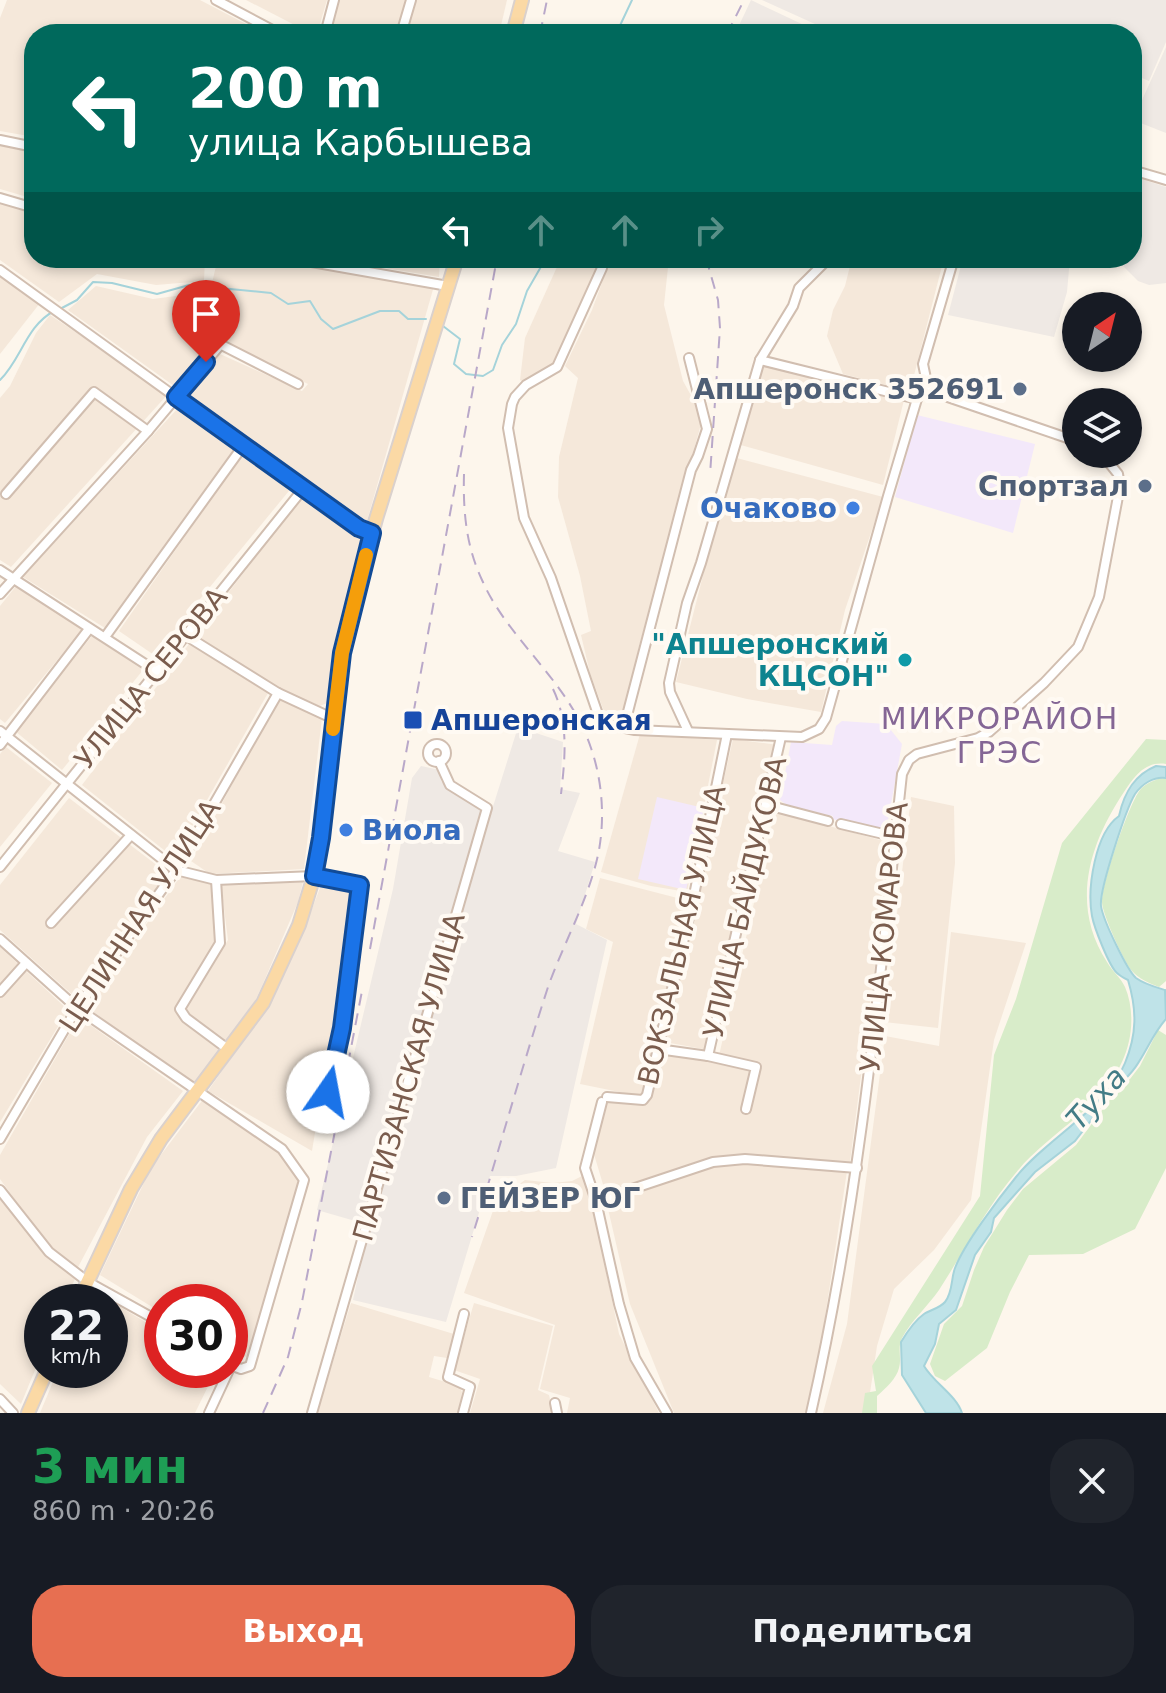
<!DOCTYPE html>
<html lang="ru">
<meta charset="utf-8">
<style>
:root{--surface:#171b24;--page:#20242c;--text:#f1f3f6;--muted:#9ea1a6;--accent:#e76f51}
body{margin:0;font-family:"DejaVu Sans",sans-serif;background:var(--page);color:var(--text);height:100vh;display:flex;flex-direction:column;font-size:30px;white-space:nowrap}
*{box-sizing:border-box;margin:0}
p{font-size:26px;color:var(--muted)}
.icon{flex:none;width:44px;height:44px;fill:none;stroke:currentColor;stroke-width:2;stroke-linecap:round;stroke-linejoin:round}
.map{position:relative;height:1413px;overflow:hidden}
.sheet{display:flex;flex-direction:column;background:var(--surface);flex:1}
.sheet>*{flex:none}
.hud{position:absolute;left:24px;top:24px;width:1118px;height:244px;border-radius:32px;box-shadow:0 4px 12px #0003;background:#00695c;color:#fff;overflow:hidden}
.needle{width:52px;rotate:35deg}
.buttons{position:absolute;left:1062px;top:292px;display:grid;gap:16px}
.buttons a{display:grid;place-items:center;width:80px;height:80px;border-radius:50%;background:var(--surface);box-shadow:0 4px 12px #0003;font-size:40px}
.speed{position:absolute;left:24px;top:1284px;display:flex;gap:16px;font-size:40px;font-weight:700;text-align:center}
.speed>*{display:grid;place-content:center;width:104px;height:104px;border-radius:50%;background:var(--surface);box-shadow:0 4px 12px #0003;line-height:1}
.speed small{font-size:20px;font-weight:400}
.speed .limit{border:12px solid #d22;background:#fff;color:#111}
.pin{position:absolute;display:grid;place-items:center;width:68px;height:68px;color:#fff;margin:-82px -34px;border-radius:50% 50% 50% 0;rotate:-45deg;box-shadow:0 0 8px #0007}
.pin .icon{rotate:45deg}
.me{position:absolute;width:88px;margin:-44px;rotate:12deg;stroke-linejoin:round;filter:drop-shadow(0 0 6px #0008)}
.turn{display:flex;align-items:center;gap:28px;height:168px;padding:0 32px;font-size:36px}
.turn .icon{width:104px;height:104px;stroke-width:2.5}
.turn b{display:block;font-size:56px;line-height:68px}
.lanes{display:flex;align-items:center;height:76px;padding:0 32px;background:#0003;justify-content:center;gap:40px;direction:ltr}
.lanes .off{opacity:.35}
.round{display:grid;place-items:center;flex:none;width:84px;height:84px;border-radius:32px;background:var(--page)}
.head{display:flex;align-items:center;justify-content:space-between;height:136px;padding:0 32px}
h1{font-size:48px;font-weight:700;line-height:60px;color:#1e9e55}
.cta{display:flex;gap:16px;margin-top:auto;padding:16px 32px}
.cta a{flex:1;height:92px;border-radius:32px;background:var(--accent);color:#fff;font-size:32px;font-weight:700;line-height:92px;text-align:center}
.cta a+a{background:var(--page);color:var(--text)}
.map>svg:first-child{display:block}
.residential{fill:#f5e8da}
.industrial{fill:#efe9e4}
.education{fill:#f3e8fa}
.green{fill:#d8ecc9}
.water{fill:#bfe3e8;stroke:#a5d3da;stroke-width:2}
.lines{fill:none;stroke-linecap:round;stroke-linejoin:round}
.stream{stroke:#a5d3da;stroke-width:2}
.street-casing{stroke:#d1beb0;stroke-width:12}
.primary-casing{stroke:#dad1cd;stroke-width:16}
.street{stroke:#fff;stroke-width:8}
.primary{stroke:#fbd9a5;stroke-width:12}
.rail{stroke:#b9a8c9;stroke-width:2;stroke-dasharray:12 8;stroke-linecap:butt}
.route-casing{stroke:#114b97;stroke-width:20}
.route{stroke:#1a73e8;stroke-width:14}
.slow{stroke:#f59e0b;stroke-width:14}
.service-dot{fill:#5c6f8a;stroke:#fffaf3;stroke-width:3}
.shop-dot{fill:#3f7fe0;stroke:#fffaf3;stroke-width:3}
.culture-dot{fill:#0f9aa8;stroke:#fffaf3;stroke-width:3}
.transit-dot{fill:#1a4fb4;stroke:#fffaf3;stroke-width:3}
.labels{text-anchor:middle;dominant-baseline:central;stroke-width:8;stroke-linejoin:round;paint-order:stroke}
.service-label{font-size:28px;font-weight:bold;fill:#4e5e75;stroke:#fffaf3;text-anchor:end}
.shop-label{font-size:28px;font-weight:bold;fill:#366cbe;stroke:#fffaf3;text-anchor:end}
.culture-label{font-size:28px;font-weight:bold;fill:#0d838f;stroke:#fffaf3;text-anchor:end}
.street-label{font-size:28px;fill:#7a5c4d;stroke:#fffaf3}
.transit-label{font-size:28px;font-weight:bold;fill:#164399;stroke:#fffaf3;text-anchor:start}
.neighbourhood-label{font-size:30px;letter-spacing:2px;fill:#846695;stroke:#fffaf3}
.water-label{font-size:30px;font-style:italic;fill:#437c86;stroke:#fffaf3}
</style>
<div class="map">
<svg width="1166" height="1413" viewBox="0 0 1166 1413">
<rect width="100%" height="100%" fill="#fdf6ec"/>
<!-- residential -->
<g class="residential">
<polygon points="7,0 200,0 265,34 34,34 34,137 0,131 0,18"/>
<polygon points="246,0 327,0 317,34 312,34"/>
<polygon points="339,0 407,0 397,34 330,34"/>
<polygon points="416,0 507,0 499,34 406,34"/>
<polygon points="0,143 34,150 34,199 0,189"/>
<polygon points="0,200 34,210 34,258 205,258 204,281 156,285 97,274 59,302 0,260"/>
<polygon points="218,258 303,258 303,264 434,286 367,521 183,392 220,354 302,391 308,384 208,335 211,287"/>
<polygon points="326,258 440,258 439,277 325,258"/>
<polygon points="561,258 602,258 553,365 526,384 520,380 525,338"/>
<polygon points="611,258 669,258 664,305 683,381 703,417 639,646 627,714 606,717 590,673 581,635 591,631 580,576 558,497 559,457 578,378 565,366 592,310"/>
<polygon points="852,258 944,258 910,391 843,374 827,336 833,310 845,286"/>
<polygon points="0,273 40,303 0,354"/>
<polygon points="96,286 153,299 205,292 201,341 212,349 177,388 68,310"/>
<polygon points="50,315 168,394 11,567 0,560 0,398 10,386 36,333"/>
<polygon points="763,363 904,400 883,485 737,444"/>
<polygon points="179,407 236,449 105,628 23,577"/>
<polygon points="244,452 293,486 154,655 119,631"/>
<polygon points="733,457 883,497 845,610 821,712 747,699 676,682"/>
<polygon points="305,493 362,532 332,654 327,703 320,706 283,690 195,636"/>
<polygon points="17,585 83,629 5,723 0,719 0,606"/>
<polygon points="92,636 143,670 62,770 15,731"/>
<polygon points="189,644 268,693 174,858 82,785"/>
<polygon points="280,695 322,718 304,869 210,874 191,861"/>
<polygon points="640,734 717,740 687,892 651,886 601,872"/>
<polygon points="733,739 778,745 708,1050 665,1042"/>
<polygon points="6,747 52,783 0,847 0,754"/>
<polygon points="911,797 954,806 955,863 938,1028 884,1022"/>
<polygon points="69,798 167,873 76,998 0,930 0,885"/>
<polygon points="775,811 887,842 875,966 850,1162 747,1157 711,1159 605,1191 593,1151 602,1108 612,1099 644,1104 653,1093 665,1052 718,1060"/>
<polygon points="180,877 213,884 218,936 176,1008 185,1022 221,1048 193,1085 87,1007"/>
<polygon points="600,878 689,901 644,1097 580,1084 613,942 586,929"/>
<polygon points="323,880 352,887 355,892 312,1151 208,1091 266,1008 302,935"/>
<polygon points="303,882 298,902 262,986 248,1016 226,1045 185,1012 228,940 221,885"/>
<polygon points="951,932 1026,943 994,1040 971,1200 934,1250 894,1289 877,1346 867,1413 823,1413 847,1324 885,1036 939,1046"/>
<polygon points="0,947 68,1010 0,1122"/>
<polygon points="79,1017 183,1091 147,1137 77,1269 50,1248 0,1179 0,1155"/>
<polygon points="204,1098 282,1152 301,1181 248,1357 230,1354 230,1302 162,1302 162,1313 100,1275 151,1168"/>
<polygon points="714,1164 802,1165 847,1171 817,1371 807,1413 674,1413 630,1304 606,1200"/>
<polygon points="586,1174 619,1334 659,1413 567,1413 570,1398 540,1389 555,1325 464,1293 494,1208 507,1209 514,1188 525,1180 553,1183 572,1181"/>
<polygon points="0,1197 49,1256 75,1279 64,1302 42,1302 42,1353 21,1404 0,1384"/>
<polygon points="92,1290 162,1332 162,1370 216,1370 195,1413 40,1413 58,1370 110,1370 110,1302 87,1302"/>
<polygon points="351,1303 454,1334 447,1358 434,1356 429,1377 459,1386 462,1392 459,1413 317,1413"/>
<polygon points="474,1303 553,1326 538,1390 549,1395 553,1413 470,1413 480,1379 454,1370"/>
</g>
<!-- industrial -->
<g class="industrial">
<polygon points="751,0 806,26 802,34 735,34"/>
<polygon points="762,0 1166,0 1166,42 1149,81 1132,74 1132,34 837,34"/>
<polygon points="1166,47 1166,133 1133,120"/>
<polygon points="1132,176 1166,187 1166,283 1149,285 1138,281 1118,261 1094,258 1132,258"/>
<polygon points="963,258 1070,258 1067,292 1054,337 948,315"/>
<polygon points="518,727 563,742 560,789 580,793 558,851 595,862 576,924 607,940 556,1168 516,1176 490,1176 446,1322 353,1300 369,1225 317,1210 393,889 412,778 421,766 440,770 441,781 490,816"/>
</g>
<!-- education -->
<g class="education">
<polygon points="917,415 1035,444 1013,533 895,497"/>
<polygon points="842,721 886,724 902,744 887,826 877,829 832,819 833,816 791,808 780,800 791,742 832,745 836,726"/>
<polygon points="657,797 704,808 686,890 638,879"/>
</g>
<!-- green -->
<g class="green">
<path d="M1146,739l20,1v24c-21,-3 -31,12 -42,28 -35,52 -54,113 -17,170 5,9 14,16 18,25 7,16 8,37 4,54 -13,59 -72,85 -109,127 -32,36 -55,82 -81,122 -11,16 -28,31 -37,48 -5,10 0,20 -3,30 -2,10 -14,21 -22,28v17h-15l3,-20 11,-2 -4,-25 108,-170 14,-141 22,-56 46,-156z"/>
<path d="M1161,778l5,1v202l-7,6c-10,-4 -20,-8 -27,-16 -8,-9 -29,-56 -30,-68 -1,-18 27,-99 38,-113 6,-7 13,-9 21,-12z"/>
<polygon points="1158,1030 1166,1035 1166,1168 1135,1229 1083,1254 1029,1255 1010,1292 987,1348 945,1381 935,1376 930,1364 944,1324 962,1306 974,1270 984,1247 1007,1210 1023,1189 1076,1145 1120,1086 1130,1079 1140,1066"/>
</g>
<!-- water -->
<path class="water" d="M1156,766l10,1v11c-12,-2 -24,6 -31,16 -9,15 -36,96 -34,112 2,14 26,64 35,72 8,6 19,9 29,12l1,29c-18,20 -24,48 -46,64l-45,58 -40,31 -41,46 -3,14 -16,23 -19,55 -17,14 -4,20 -11,22c10,17 32,29 38,47h-36l-24,-38 -1,-33c6,-10 13,-21 23,-28 6,-4 16,-6 21,-12 8,-10 6,-24 10,-34 9,-24 44,-70 61,-91 30,-38 91,-69 109,-114 12,-29 12,-53 3,-83 -4,-2 -8,-4 -11,-7 -8,-7 -23,-46 -25,-57 -5,-28 3,-83 27,-100 5,-23 15,-41 37,-50z"/>
<g class="lines">
<!-- stream -->
<g class="stream">
<polyline points="616,34 632,0"/>
<polyline points="60,309 77,300 93,282 112,283 157,294 189,285 271,293 288,304 310,301 321,319 333,329 380,311 399,311 408,319 426,319"/>
<polyline points="443,326 460,339 454,364 466,374 483,376 493,370 502,345 516,324 527,291 546,258"/>
<path d="M0,380c21,-20 26,-54 54,-69"/>
</g>
<!-- street casing -->
<g class="street-casing">
<g id="street">
<polyline points="216,0 280,34"/>
<polyline points="325,34 334,0"/>
<polyline points="401,34 411,0"/>
<polyline points="0,140 34,147"/>
<polyline points="1132,170 1166,180"/>
<polyline points="0,198 34,208"/>
<polyline points="212,258 212,259"/>
<polyline points="306,261 448,286"/>
<polyline points="602,268 557,367 526,385 515,397 512,404 508,428 524,518 551,578 601,723 635,730 802,737 819,729 826,718 888,496 917,399 927,383 923,364 954,258"/>
<polyline points="0,270 303,489 359,528 372,533"/>
<polyline points="204,336 298,384"/>
<polyline points="760,360 917,399"/>
<polyline points="927,383 936,393 1076,441"/>
<polyline points="6,494 94,392 148,431"/>
<polyline points="0,570 156,671"/>
<polyline points="0,594 148,431 221,344"/>
<polyline points="185,635 278,693 334,719"/>
<polyline points="105,637 243,446"/>
<polyline points="624,727 691,470 698,456 707,429 689,358"/>
<polyline points="0,731 176,870 216,880 314,876 360,885 342,1028 328,1092"/>
<polyline points="688,731 670,692 669,683 687,603 701,563 760,360 793,306 799,288 829,258"/>
<circle cx="437" cy="753" r="9"/>
<polyline points="0,745 89,629"/>
<polyline points="767,805 828,821"/>
<polyline points="841,824 896,837"/>
<polyline points="0,867 303,489"/>
<polyline points="216,880 220,943 180,1009 186,1018 229,1050"/>
<polyline points="51,923 131,835"/>
<polyline points="0,939 77,1008 282,1149 304,1180 250,1366 241,1369 230,1365"/>
<polyline points="0,992 26,963"/>
<polyline points="658,1049 708,1056 756,1067 746,1109"/>
<polyline points="708,1056 781,737"/>
<polyline points="607,1097 643,1100 647,1095 693,900 727,734"/>
<polyline points="602,1102 585,1168 596,1201 619,1304 635,1358 667,1413"/>
<polyline points="0,1139 77,1008 176,870 278,693"/>
<polyline points="0,1190 49,1252 88,1282 162,1323"/>
<polyline points="596,1201 713,1162 745,1159 857,1168"/>
<polyline points="0,1399 13,1413"/>
<polyline points="555,1403 557,1413"/>
<polyline points="209,1413 229,1370"/>
<polyline points="312,1413 487,808 450,785 439,761"/>
<polyline points="463,1413 470,1387 448,1377 464,1314"/>
<path d="M811,1413c48,-210 68,-425 91,-639l7,-14 8,-6 61,-16 11,-6 55,-49 34,-36 21,-50 21,-111 -2,-12 -16,-20"/>
</g>
</g>
<!-- primary casing -->
<g class="primary-casing">
<g id="primary">
<polyline points="513,34 522,0"/>
<polyline points="78,1302 131,1189 161,1139 263,1003 299,925 314,876 321,838 342,653 352,605 376,519 457,258"/>
<polyline points="28,1413 47,1370"/>
</g>
</g>
<!-- street -->
<use href="#street" class="street"/>
<!-- primary -->
<use href="#primary" class="primary"/>
<!-- rail -->
<g class="rail">
<polyline points="540,34 547,0"/>
<polyline points="727,34 744,0"/>
<polyline points="706,258 718,300 720,328 710,475"/>
<path d="M464,474c-1,37 2,72 18,106 26,60 87,101 109,168 11,32 14,68 8,102 -9,47 -35,92 -51,137 -27,83 -50,167 -76,250"/>
<path d="M553,689c16,33 12,70 8,105"/>
<polyline points="370,949 497,258"/>
<polyline points="263,1413 288,1357 302,1302 362,991"/>
</g>
</g>
<g class="lines">
<!-- route casing -->
<g class="route-casing">
<polyline id="route" points="206,362 176,397 359,528 372,533 342,653 321,838 314,876 360,885 342,1028 328,1092"/>
</g>
<!-- route -->
<use href="#route" class="route"/>
<!-- slow -->
<polyline class="slow" points="333,729 342,653 366,555"/>
</g>
<!-- markers -->
<g class="service-dot">
<circle cx="1020" cy="389" r="8"/>
<circle cx="1145" cy="486" r="8"/>
<circle cx="444" cy="1198" r="8"/>
</g>
<g class="shop-dot">
<circle cx="853" cy="508" r="8"/>
<circle cx="346" cy="830" r="8"/>
</g>
<circle class="culture-dot" cx="905" cy="660" r="8"/>
<rect class="transit-dot" x="403" y="710" width="20" height="20" rx="4"/>
<g class="labels">
<!-- service labels -->
<g class="service-label">
<text x="1004" y="389">Апшеронск 352691</text>
<text x="1129" y="486">Спортзал</text>
<text x="460" y="1198" text-anchor="start">ГЕЙЗЕР ЮГ</text>
</g>
<!-- shop labels -->
<g class="shop-label">
<text x="837" y="508">Очаково</text>
<text x="362" y="830" text-anchor="start">Виола</text>
</g>
<!-- culture labels -->
<g class="culture-label">
<text x="889" y="644">"Апшеронский<tspan x="889" dy="32">КЦСОН"</tspan></text>
</g>
<!-- street labels -->
<g class="street-label">
<text transform="translate(151 678) rotate(-51)">УЛИЦА СЕРОВА</text>
<text transform="translate(745 897) rotate(-77)">УЛИЦА БАЙДУКОВА</text>
<text transform="translate(140 916) rotate(-57)">ЦЕЛИННАЯ УЛИЦА</text>
<text transform="translate(682 935) rotate(-77)">ВОКЗАЛЬНАЯ УЛИЦА</text>
<text transform="translate(884 937) rotate(-84)">УЛИЦА КОМАРОВА</text>
<text transform="translate(409 1077) rotate(-74)">ПАРТИЗАНСКАЯ УЛИЦА</text>
</g>
<!-- transit labels -->
<g class="transit-label">
<text x="431" y="720">Апшеронская</text>
</g>
<!-- neighbourhood labels -->
<g class="neighbourhood-label">
<text x="1000" y="718">МИКРОРАЙОН<tspan x="1000" dy="34">ГРЭС</tspan></text>
</g>
<!-- water labels -->
<g class="water-label">
<text transform="translate(1096 1098) rotate(-48)">Туха</text>
</g>
</g>
</svg>
<div class="buttons">
<a><svg class="needle" viewBox="-14 -14 28 28"><path d="M0-13l5 13h-10z" fill="#e53935"/><path d="M0 13l5-13h-10z" fill="#9ea1a6"/></svg></a>
<a><svg class="icon" aria-label="layers" viewBox="0 0 24 24"><path d="M12 4l9 5-9 5-9-5zM3 14l9 5 9-5"/></svg></a>
</div>
<div class="speed"><div>22<small>km/h</small></div><div class="limit">30</div></div>
<div class="pin" style="left:206px;top:362px;background:#d93025"><svg class="icon" aria-label="arrive" viewBox="0 0 24 24"><path d="M6 21V4h12l-3 4 3 4H6"/></svg></div>
<svg class="me" style="left:328px;top:1092px" viewBox="-20 -20 40 40"><circle r="19" fill="#fff"/><path d="M0-13L10 11 0 6-10 11z" fill="#1a73e8"/></svg>
<div class="hud">
<div class="turn"><svg class="icon" aria-label="left" viewBox="0 0 24 24"><path d="M17 20v-9H6M10 6l-5 5 5 5"/></svg><div><b>200 m</b>улица Карбышева</div></div>
<div class="lanes"><svg class="icon" aria-label="left" viewBox="0 0 24 24"><path d="M17 20v-9H6M10 6l-5 5 5 5"/></svg><svg class="icon off" aria-label="ahead" viewBox="0 0 24 24"><path d="M12 20V5M6 11l6-6 6 6"/></svg><svg class="icon off" aria-label="ahead" viewBox="0 0 24 24"><path d="M12 20V5M6 11l6-6 6 6"/></svg><svg class="icon off" aria-label="right" viewBox="0 0 24 24"><path d="M7 20v-9h11M14 6l5 5-5 5"/></svg></div>
</div>
</div>
<section class="sheet">
<div class="head"><div><h1>3 мин</h1><p>860 m · 20:26</p></div><a class="round"><svg class="icon" aria-label="close" viewBox="0 0 24 24"><path d="M6 6l12 12M18 6L6 18"/></svg></a></div>
<div class="cta"><a>Выход</a><a>Поделиться</a></div>
</section>
